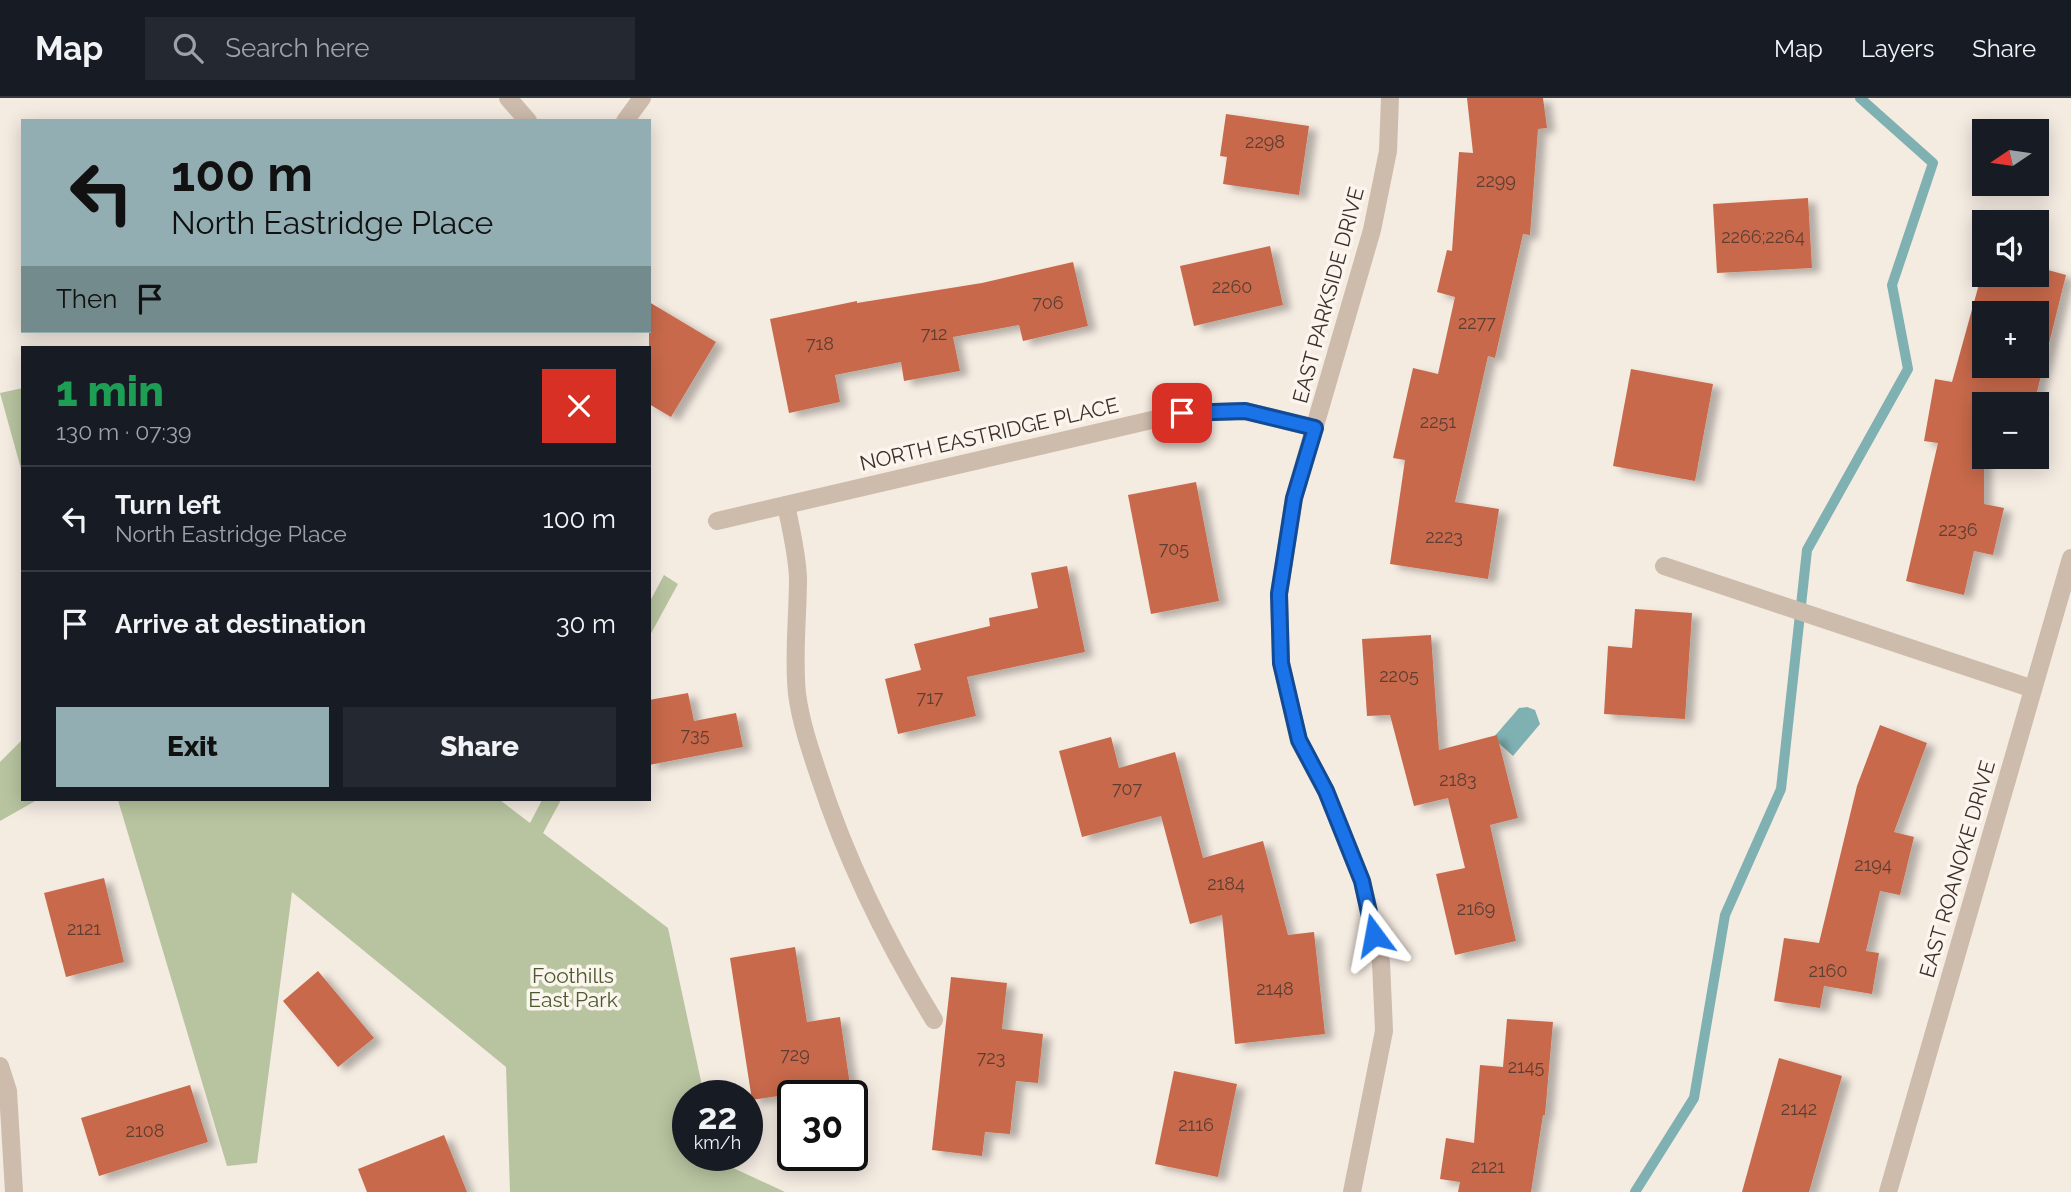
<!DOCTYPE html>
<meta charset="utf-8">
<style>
:root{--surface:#171b24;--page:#242831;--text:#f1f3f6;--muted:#9ea1a6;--line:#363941;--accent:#92aeb2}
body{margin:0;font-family:Raleway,sans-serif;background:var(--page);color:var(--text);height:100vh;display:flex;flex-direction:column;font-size:26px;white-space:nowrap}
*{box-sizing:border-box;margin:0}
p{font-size:23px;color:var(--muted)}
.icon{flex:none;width:38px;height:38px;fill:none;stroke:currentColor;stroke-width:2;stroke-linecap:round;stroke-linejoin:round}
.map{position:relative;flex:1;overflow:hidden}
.details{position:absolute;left:21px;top:248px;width:630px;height:455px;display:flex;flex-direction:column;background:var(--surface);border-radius:0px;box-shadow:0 4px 18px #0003}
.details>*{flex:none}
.guide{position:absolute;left:21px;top:21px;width:630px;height:214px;border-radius:0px;box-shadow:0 4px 18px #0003;background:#92aeb2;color:#111;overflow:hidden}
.needle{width:46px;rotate:257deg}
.fabs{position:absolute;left:1972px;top:21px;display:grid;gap:14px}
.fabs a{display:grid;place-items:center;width:77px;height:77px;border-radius:0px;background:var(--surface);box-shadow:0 4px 18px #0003;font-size:35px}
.speed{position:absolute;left:672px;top:982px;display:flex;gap:14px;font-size:35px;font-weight:700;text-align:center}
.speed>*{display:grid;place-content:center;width:91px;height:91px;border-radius:50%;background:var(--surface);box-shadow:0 4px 18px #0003;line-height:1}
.speed small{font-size:18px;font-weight:400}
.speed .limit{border:4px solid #111;border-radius:10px;background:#fff;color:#111}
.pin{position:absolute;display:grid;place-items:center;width:60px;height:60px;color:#fff;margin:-30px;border-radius:14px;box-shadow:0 4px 10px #0006}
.me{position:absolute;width:77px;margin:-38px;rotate:347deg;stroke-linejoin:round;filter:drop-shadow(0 0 5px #0008)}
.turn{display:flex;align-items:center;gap:24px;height:147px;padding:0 35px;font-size:32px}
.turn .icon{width:91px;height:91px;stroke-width:2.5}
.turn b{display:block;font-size:49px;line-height:60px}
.then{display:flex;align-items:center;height:66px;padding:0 35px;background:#0003;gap:14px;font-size:26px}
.round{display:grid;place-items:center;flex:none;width:74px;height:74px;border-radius:0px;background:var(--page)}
.head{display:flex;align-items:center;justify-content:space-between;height:119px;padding:0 35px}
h1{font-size:42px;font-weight:800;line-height:52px;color:#1e9e55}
.button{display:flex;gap:14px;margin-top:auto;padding:14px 35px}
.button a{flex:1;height:80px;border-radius:0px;background:var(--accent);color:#111;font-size:28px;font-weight:800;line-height:80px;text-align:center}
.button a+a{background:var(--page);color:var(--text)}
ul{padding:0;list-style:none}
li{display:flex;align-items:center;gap:21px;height:105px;padding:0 35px;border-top:2px solid var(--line)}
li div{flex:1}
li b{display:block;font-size:26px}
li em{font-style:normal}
header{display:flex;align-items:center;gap:42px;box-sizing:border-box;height:98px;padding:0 35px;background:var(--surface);border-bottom:2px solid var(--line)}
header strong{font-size:33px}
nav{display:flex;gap:38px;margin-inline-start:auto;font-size:24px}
.search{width:490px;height:63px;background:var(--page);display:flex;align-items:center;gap:18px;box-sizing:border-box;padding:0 24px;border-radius:0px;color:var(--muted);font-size:26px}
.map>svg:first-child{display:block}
.green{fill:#b8c4a0}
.water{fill:#7fb0b2}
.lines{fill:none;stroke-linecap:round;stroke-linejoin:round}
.stream{stroke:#7fb0b2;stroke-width:10}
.building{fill:#c8694b;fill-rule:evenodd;filter:url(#shadow)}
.minor{stroke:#cdbbac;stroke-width:18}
.route-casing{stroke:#114b97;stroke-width:18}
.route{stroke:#1a73e8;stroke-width:12}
.labels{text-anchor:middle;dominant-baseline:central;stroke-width:7;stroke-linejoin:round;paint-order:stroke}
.number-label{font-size:18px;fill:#5e3e33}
.street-label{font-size:21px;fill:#3b302b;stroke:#fbf5ee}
.park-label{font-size:21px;fill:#4a5a2e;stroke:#fbf5ee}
</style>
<header>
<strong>Map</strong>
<div class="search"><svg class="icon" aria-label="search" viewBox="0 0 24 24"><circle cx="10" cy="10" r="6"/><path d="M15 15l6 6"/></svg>Search here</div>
<nav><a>Map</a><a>Layers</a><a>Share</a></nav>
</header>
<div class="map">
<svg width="2071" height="1094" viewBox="0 0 2071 1094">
<defs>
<filter id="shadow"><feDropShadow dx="8" dy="4.5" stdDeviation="3.5" flood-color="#0004"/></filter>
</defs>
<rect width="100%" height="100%" fill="#f4ebe1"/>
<!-- green -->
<g class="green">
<polygon points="23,290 23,378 0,295"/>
<polygon points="664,477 678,486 649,539 649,505"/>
<polygon points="23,641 23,702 37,702 0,723 0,664"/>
<polygon points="118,702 500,702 530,725 542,702 561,702 543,735 668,830 704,997 688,998 688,1057 717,1057 718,1063 785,1094 510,1094 506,969 292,794 257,1065 227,1068"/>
</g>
<!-- water -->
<polygon class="water" points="1527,609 1535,612 1540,626 1513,658 1493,640 1519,610"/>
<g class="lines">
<!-- stream -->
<polyline class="stream" points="1635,1094 1694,1000 1725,817 1781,691 1807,452 1908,271 1892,187 1933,65 1860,0"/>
</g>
<!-- building -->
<g class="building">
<polygon points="1467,0 1543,0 1547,30 1538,31 1530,137 1523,136 1495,260 1488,258 1455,404 1499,411 1488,481 1390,466 1405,362 1393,360 1413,270 1438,276 1455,199 1437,194 1447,152 1452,153 1459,54 1473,55"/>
<polygon points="1226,16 1309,28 1299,97 1223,86 1227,59 1220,58"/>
<polygon points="1808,100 1812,170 1717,175 1713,106"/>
<polygon points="1270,148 1283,207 1194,228 1180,168"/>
<polygon points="1073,164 1088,228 1023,243 1019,227 953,239 960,273 904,283 901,264 835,277 840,304 789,315 770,221 857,203 857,205 982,185"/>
<path d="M1984,168v9h53v-8l29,8 -32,129h-50v100l20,4 -11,47 -19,-4 -10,44 -58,-14 32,-138 -14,-2 11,-62 17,3zM1984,215h53v53h-53z"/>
<polygon points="649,204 716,244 671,319 649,306"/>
<polygon points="1631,271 1713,286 1695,383 1613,368"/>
<polygon points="1196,384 1219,503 1151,516 1128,397"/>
<polygon points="1067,468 1085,554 967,579 976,618 898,636 885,581 921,572 914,546 990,528 989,520 1038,510 1031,475"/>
<polygon points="1635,511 1692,515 1685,621 1604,616 1608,548 1632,550"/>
<polygon points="1431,537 1439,652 1497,637 1518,720 1490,727 1516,843 1455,857 1436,776 1465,770 1448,700 1414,708 1390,617 1367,618 1362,541"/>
<polygon points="688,595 694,623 736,615 743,649 649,667 649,602"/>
<polygon points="1880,627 1927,645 1894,734 1914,739 1900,797 1880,793 1866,853 1879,855 1872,896 1824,888 1820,910 1774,903 1784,840 1819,845 1857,688"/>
<polygon points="1111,639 1119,670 1175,654 1203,760 1263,743 1288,837 1314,834 1325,936 1235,946 1222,817 1190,826 1161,718 1082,739 1059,653"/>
<polygon points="104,780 124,864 66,879 44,795"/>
<polygon points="795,849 807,924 840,919 850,987 752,1002 730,860"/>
<polygon points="318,873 374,940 338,969 283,903"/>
<polygon points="951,879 1007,885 1002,931 1043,936 1038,985 1016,983 1010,1036 985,1034 982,1058 932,1052"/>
<polygon points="1507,921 1553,924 1545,1017 1543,1017 1531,1094 1458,1094 1460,1084 1440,1081 1446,1040 1474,1045 1480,967 1503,969"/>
<polygon points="1779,960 1842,978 1809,1094 1742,1094"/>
<polygon points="1174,973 1237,986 1218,1079 1155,1066"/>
<polygon points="190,987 208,1044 99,1078 81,1020"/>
<polygon points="444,1037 467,1094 367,1094 358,1071"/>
</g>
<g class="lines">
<!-- minor -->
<g class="minor">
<polyline points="508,0 528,23"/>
<polyline points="625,23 642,0"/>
<path d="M786,407c5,24 11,48 12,73 0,39 -5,77 -1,116 4,29 13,55 22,82 28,86 68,167 115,244"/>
<polyline points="717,423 1182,315 1245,313 1315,330"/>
<polyline points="1664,468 2033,591"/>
<polyline points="0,968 8,993 14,1094"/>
<polyline points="1352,1094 1384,933 1381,864 1362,783 1326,693 1299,643 1281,565 1279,496 1294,400 1372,132 1388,53 1390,0"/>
<polyline points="1888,1094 2071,460"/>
</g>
</g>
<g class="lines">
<!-- route casing -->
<g class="route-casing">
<polyline id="route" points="1182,315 1245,313 1315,330 1294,400 1279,496 1281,565 1299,642 1326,693 1362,783 1374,837"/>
</g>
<!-- route -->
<use href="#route" class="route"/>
</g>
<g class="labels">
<!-- number labels -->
<g class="number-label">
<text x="1265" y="43">2298</text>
<text x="1496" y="82">2299</text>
<text x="1763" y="138">2266;2264</text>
<text x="1232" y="188">2260</text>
<text x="1048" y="204">706</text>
<text x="1477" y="224">2277</text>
<text x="934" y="235">712</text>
<text x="820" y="245">718</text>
<text x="1438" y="323">2251</text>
<text x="1958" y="431">2236</text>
<text x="1444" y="438">2223</text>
<text x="1174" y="450">705</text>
<text x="1399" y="577">2205</text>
<text x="930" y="599">717</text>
<text x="695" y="636">735</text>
<text x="1458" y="681">2183</text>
<text x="1127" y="690">707</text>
<text x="1873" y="766">2194</text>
<text x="1226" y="785">2184</text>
<text x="1476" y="810">2169</text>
<text x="84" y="830">2121</text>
<text x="1828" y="872">2160</text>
<text x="1275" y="890">2148</text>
<text x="795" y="956">729</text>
<text x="991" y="959">723</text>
<text x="1526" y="968">2145</text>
<text x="1799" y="1010">2142</text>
<text x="1196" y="1026">2116</text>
<text x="145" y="1032">2108</text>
<text x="1488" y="1068">2121</text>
</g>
<!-- street labels -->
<g class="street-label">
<text transform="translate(1328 197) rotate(-75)">EAST PARKSIDE DRIVE</text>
<text transform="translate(989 336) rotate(-13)">NORTH EASTRIDGE PLACE</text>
<text transform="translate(1957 771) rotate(-74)">EAST ROANOKE DRIVE</text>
</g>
<!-- park labels -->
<g class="park-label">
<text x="573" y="877">Foothills<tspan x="573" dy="24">East Park</tspan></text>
</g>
</g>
</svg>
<div class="fabs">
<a><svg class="needle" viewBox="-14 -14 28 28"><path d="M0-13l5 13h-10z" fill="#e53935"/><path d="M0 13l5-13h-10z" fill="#9ea1a6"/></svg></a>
<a><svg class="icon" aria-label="sound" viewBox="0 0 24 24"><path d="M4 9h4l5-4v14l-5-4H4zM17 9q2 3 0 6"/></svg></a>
<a>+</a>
<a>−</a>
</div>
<div class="speed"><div>22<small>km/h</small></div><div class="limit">30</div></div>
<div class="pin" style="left:1182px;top:315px;background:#d93025"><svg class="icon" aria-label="arrive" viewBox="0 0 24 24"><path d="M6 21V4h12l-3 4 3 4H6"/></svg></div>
<svg class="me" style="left:1374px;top:837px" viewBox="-20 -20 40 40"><path d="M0-17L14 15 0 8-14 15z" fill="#1a73e8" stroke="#fff" stroke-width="4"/></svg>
<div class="guide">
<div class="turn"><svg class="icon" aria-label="left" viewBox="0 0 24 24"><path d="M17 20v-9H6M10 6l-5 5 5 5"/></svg><div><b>100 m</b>North Eastridge Place</div></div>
<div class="then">Then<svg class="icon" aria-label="arrive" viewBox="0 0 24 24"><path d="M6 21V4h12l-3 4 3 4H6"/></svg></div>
</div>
<section class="details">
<div class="head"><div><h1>1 min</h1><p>130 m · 07:39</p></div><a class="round" style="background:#d93025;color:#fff"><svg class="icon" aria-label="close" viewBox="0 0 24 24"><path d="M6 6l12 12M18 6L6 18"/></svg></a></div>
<ul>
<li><svg class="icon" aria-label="left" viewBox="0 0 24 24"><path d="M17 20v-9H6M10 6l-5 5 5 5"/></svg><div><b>Turn left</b><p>North Eastridge Place</p></div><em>100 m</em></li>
<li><svg class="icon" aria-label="arrive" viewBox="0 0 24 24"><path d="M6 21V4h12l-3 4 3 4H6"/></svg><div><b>Arrive at destination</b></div><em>30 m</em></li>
</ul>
<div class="button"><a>Exit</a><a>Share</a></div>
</section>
</div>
